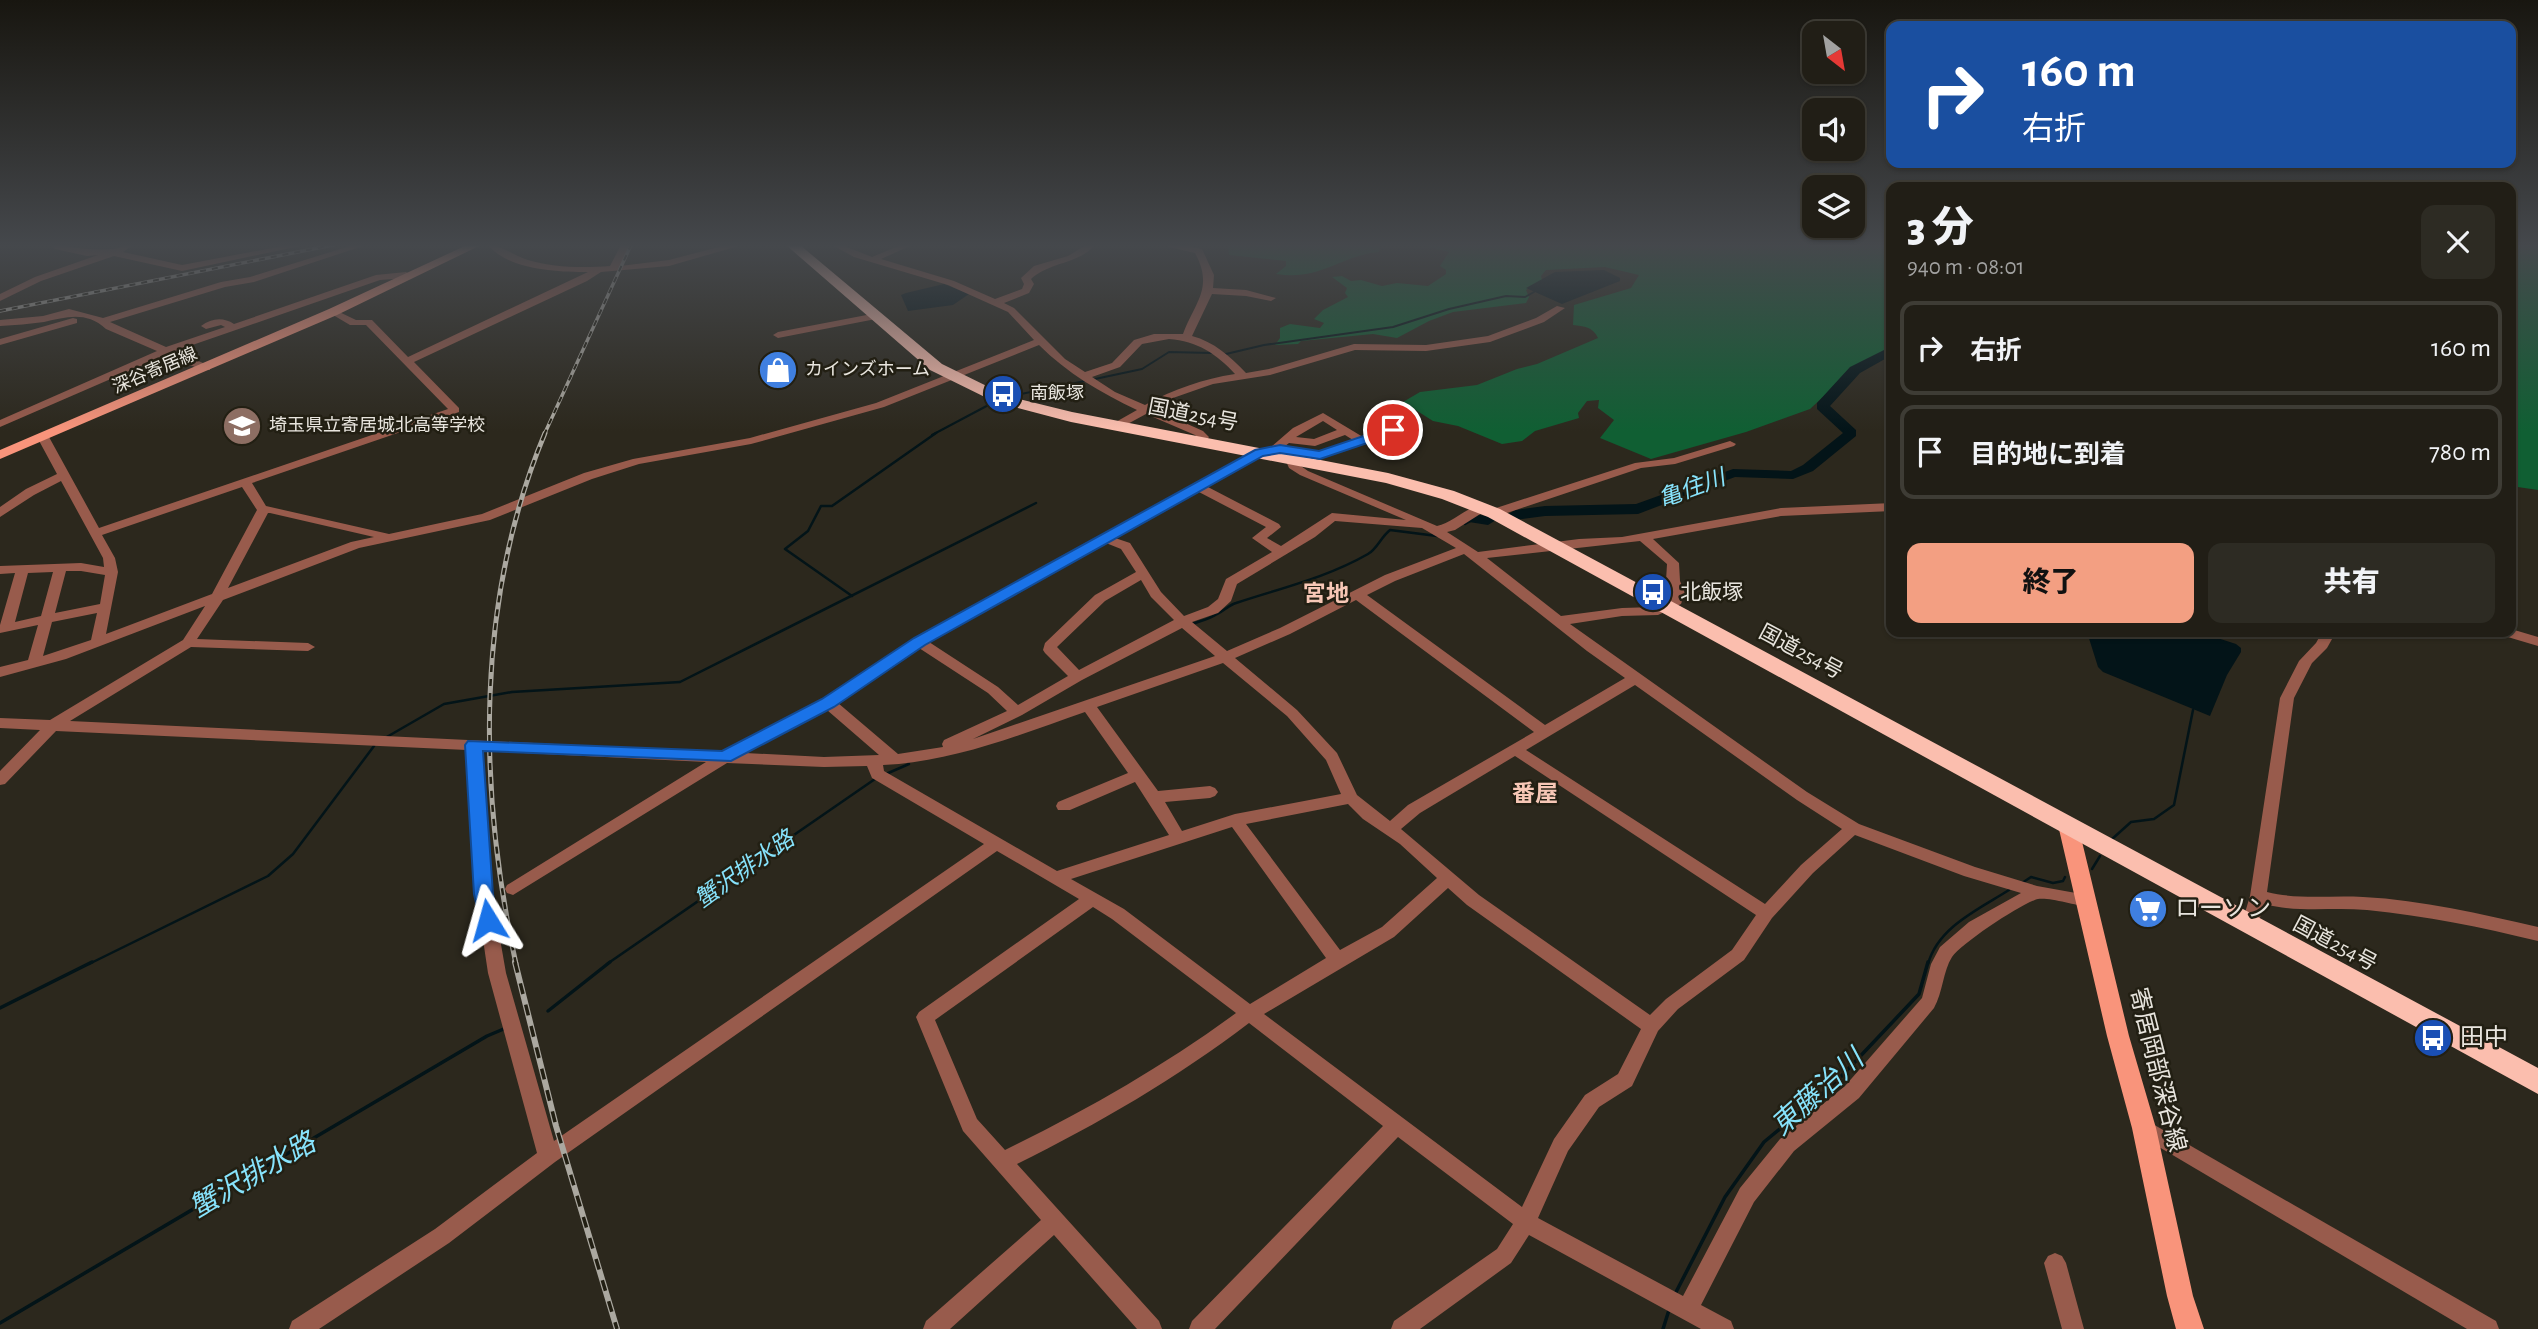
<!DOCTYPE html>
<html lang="ja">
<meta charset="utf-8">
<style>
:root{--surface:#211e16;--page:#2d2b23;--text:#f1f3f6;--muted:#a2a2a1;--line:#3e3c35;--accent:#f39f82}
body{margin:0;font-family:"Alegreya Sans","Noto Sans JP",sans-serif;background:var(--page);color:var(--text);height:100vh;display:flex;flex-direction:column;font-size:26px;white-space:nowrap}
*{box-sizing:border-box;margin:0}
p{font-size:23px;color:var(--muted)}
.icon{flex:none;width:38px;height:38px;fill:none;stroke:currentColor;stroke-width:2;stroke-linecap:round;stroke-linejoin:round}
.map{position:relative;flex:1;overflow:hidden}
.drawer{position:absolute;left:1886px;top:182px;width:630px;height:455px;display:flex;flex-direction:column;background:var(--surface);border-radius:14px;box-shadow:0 2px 5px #0004,0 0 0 2px var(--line)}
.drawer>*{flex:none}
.top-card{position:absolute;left:1886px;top:21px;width:630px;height:147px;border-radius:14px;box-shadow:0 2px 5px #0004,0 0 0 2px var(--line);background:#1a4fa0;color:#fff;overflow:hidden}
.needle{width:46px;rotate:149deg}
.controls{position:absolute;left:1802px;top:21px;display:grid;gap:14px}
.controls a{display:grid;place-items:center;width:63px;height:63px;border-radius:14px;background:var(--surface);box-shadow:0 2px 5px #0004,0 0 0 2px var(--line);font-size:35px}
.pin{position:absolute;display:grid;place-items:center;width:60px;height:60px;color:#fff;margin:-30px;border:4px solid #fff;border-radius:50%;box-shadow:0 2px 7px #0007}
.me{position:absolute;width:77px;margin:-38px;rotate:352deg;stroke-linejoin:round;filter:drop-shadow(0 0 5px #0008)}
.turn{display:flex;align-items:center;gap:24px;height:147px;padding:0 21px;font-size:32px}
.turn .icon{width:91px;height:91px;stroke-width:2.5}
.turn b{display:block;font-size:49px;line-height:60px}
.round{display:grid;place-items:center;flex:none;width:74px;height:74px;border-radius:14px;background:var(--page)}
.overview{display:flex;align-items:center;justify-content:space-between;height:119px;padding:0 21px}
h1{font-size:42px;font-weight:800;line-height:52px}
.cta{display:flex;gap:14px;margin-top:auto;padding:14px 21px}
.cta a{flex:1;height:80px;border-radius:14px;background:var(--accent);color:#111;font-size:28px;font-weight:800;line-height:80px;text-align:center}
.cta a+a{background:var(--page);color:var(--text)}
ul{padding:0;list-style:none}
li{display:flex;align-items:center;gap:21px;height:94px;margin:0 14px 10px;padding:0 7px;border:4px solid var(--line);border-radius:14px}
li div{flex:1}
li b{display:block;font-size:26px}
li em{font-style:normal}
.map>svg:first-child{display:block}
.forest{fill:#105f33}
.water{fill:#031418}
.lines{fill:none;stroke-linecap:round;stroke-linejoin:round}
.stream-far2{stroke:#031418;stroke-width:2}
.stream-far1{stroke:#031418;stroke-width:2.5}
.stream{stroke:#031418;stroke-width:3.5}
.river{fill:#031418;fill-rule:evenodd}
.minor{fill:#985b4c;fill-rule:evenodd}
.major{fill:#f9947b;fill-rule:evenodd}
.highway{fill:#fbbeae;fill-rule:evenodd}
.rail-far2-casing{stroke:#aba8a0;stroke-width:3.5}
.rail-far1-casing{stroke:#aba8a0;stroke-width:5}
.rail-casing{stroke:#aba8a0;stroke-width:6}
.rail-far2{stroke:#221f13;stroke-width:2;stroke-dasharray:6;stroke-linecap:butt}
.rail-far1{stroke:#221f13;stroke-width:2.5;stroke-dasharray:7;stroke-linecap:butt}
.rail{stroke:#221f13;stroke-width:3.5;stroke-dasharray:11;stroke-linecap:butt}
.route{fill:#1a73e8;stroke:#114b97;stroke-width:2}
.labels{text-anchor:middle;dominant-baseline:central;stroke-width:5;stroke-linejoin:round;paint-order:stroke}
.far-poi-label{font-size:18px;fill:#e8e5de;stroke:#221f13;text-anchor:start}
.far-street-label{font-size:18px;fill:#e8e5de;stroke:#221f13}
.street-label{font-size:21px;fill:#e8e5de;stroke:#221f13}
.poi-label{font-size:21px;fill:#e8e5de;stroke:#221f13;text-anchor:start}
.water-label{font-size:23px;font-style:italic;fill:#87e3fc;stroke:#221f13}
.neighbourhood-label{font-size:23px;font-weight:bold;fill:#f7c7b6;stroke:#221f13}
.near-poi-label{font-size:24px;fill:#e8e5de;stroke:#221f13;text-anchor:start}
.near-street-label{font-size:24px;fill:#e8e5de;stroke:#221f13}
.near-water-label{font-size:28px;font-style:italic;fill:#87e3fc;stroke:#221f13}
</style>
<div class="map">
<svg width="2538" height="1329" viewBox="0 0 2538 1329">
<rect width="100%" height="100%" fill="#2c281d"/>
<!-- forest -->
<g class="forest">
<path d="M1228,245h152l-1,7c-41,4 -57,29 -103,22l10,-8v-5l-57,-6z"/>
<path d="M1420,245h472v101l-40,24 -42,39 -64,23 -95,27 -51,-21 14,-18 -16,-12 1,-8 -12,1 -9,12 1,5 -44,13 -13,10 -20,3 -44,-18 -25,-5 -30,-19 17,-10 57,-7 40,-16 20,-5 61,-26c-5,-11 -14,-12 -25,-13l1,-20 57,-17 8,-13 -34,-8 -59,3 -5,6 1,4 -16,10 3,7 -3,6 -73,9 -24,9 -32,17 -24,-4 -72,7 -3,3 -23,1 5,-7v-10l10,-4 30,4 4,-5 -10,-4 9,-9 25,-13 -3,-4 2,-5 -15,-11 10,-1 9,5 10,-1 21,6 15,-3 31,3 18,-12v-4l-6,-4 9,-14z"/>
<polygon points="2511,245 2538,245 2538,490 2511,486"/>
</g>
<!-- water -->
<g class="water">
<polygon points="1604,270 1620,278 1620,281 1562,304 1526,288 1555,272"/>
<polygon points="944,284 969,294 953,305 908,311 901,295 906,293"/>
<polygon points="2087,632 2199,632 2236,644 2241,648 2241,652 2227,675 2210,716 2103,672 2098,667"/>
</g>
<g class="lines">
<!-- stream-far2 -->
<g class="stream-far2">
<polyline points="1226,354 1264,345 1393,327 1449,309 1506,296 1525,297 1534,292"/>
<polyline points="1095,379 1142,369 1169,352 1212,353"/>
<polyline points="1006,397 1085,381"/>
<polyline points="932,435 996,401"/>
</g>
<!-- stream-far1 -->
<g class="stream-far1">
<polyline points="1465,524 1474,519"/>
<polyline points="852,596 785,549 808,531 821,506 832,506 936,433"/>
<path d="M1192,624c8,-3 18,-5 25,-10 7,-3 12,-9 19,-11 45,-15 90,-25 132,-49 9,-5 13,-17 22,-24l47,6"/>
<polyline points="385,738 444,704 512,692 680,682 1036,503"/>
<polyline points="886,774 909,764"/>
<polyline points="2111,840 2131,822 2154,819 2174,805 2193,710"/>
<polyline points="2092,869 2100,856"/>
<polyline points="2022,883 2031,877 2053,883 2063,881 2065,877"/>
<polyline points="89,964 268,876 293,854 374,746"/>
<polyline points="607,964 875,779"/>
<path d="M1928,964c10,-37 51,-55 81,-74"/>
</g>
<!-- stream -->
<g class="stream">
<polyline points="0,1008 92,962"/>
<polyline points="548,1011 610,962"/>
<polyline points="1675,1294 1725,1197 1764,1142 1834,1084 1919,994 1928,962"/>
<polyline points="0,1323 487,1036 506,1028"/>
<polyline points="1663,1329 1669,1310"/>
</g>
<!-- river -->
<g class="river">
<polygon points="1892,346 1892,355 1860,373 1830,406 1856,430 1856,436 1813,471 1793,479 1735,477 1638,514 1545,516 1515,520 1507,515 1515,510 1545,506 1636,504 1733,469 1791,471 1803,465 1843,433 1817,409 1817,403 1850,367"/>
<polygon points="1474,514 1493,517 1496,520 1488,525 1469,522 1466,519"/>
</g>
<!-- minor -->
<g class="minor">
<path d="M57,245c18,2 35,6 53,4 9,0 14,-4 23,-4l-10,7 59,13 106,-20h17l-123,26 -68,-15 -73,25 -41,20v-7l35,-17 63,-22 -11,1 -32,-7 -2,-2z"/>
<path d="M353,245h13l-112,37 -29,5 -115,35 56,25 59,-20 -4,-2 -15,4 -5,-3c11,-8 22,-9 33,-2l142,-49 30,-3 5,3 -5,3 -26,2 -205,71 35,15v4h-8l-36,-15 -166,72v-7l157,-69 -51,-22c-20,-18 -39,-12 -62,-7 -14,2 -29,3 -44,4v-6l43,-4 26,-7 34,9 118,-36 29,-5z"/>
<path d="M488,245c14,0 26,11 40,15 26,8 56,8 82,6l11,-21h9l-10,21 49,-6 57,-15h16l-73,21 -68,6 -14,9 -173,81 45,46v4l-207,71 14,23 123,28 93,-20 102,-41 49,-14 117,-21 126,-35 158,-63 -26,-28 -60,-27 -94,-28 -22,-12h10l30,12 29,-12h11l-31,14 73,22 41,18 27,-10 2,-5 -3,-6 13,-12 34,-10 18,-11h9c-16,19 -46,17 -64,34l3,5 -5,9 -25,10 10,5 51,51 20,13 27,-9 22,-23 20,-6h29c12,-32 31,-46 12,-81l-26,-6 -1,-2h14l20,4 12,26 -1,13 33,2 30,8 -5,3 -25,-5 -34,-2 -20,42c22,6 38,20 54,37l23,-4 85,-25 72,1 62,-9 48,-18 21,-12 8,2 -21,14 -54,20 -64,9 -71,-1 -85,25 -57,9 -40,14 -19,11 49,22 6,6 -4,6 -4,1 -6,-3 2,-4 -2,-2 -49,-21 -24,13h-8v-4l23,-13c-36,-17 -70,-37 -98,-65l-155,62 -133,37 -112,20 -47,15 -102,41 -131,28 -136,52 -26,39 111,4 7,4 -7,4 -117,-4 -121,74 652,31 101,-52 91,-61 341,-189 16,-3 22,-19 30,-15 40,24 50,-16 4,1v4l-98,32 -39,-6 -18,3 -56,31 73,38 2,3 -14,11 14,8 51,-33 74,7 -106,-45 -11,-7 -4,-9 6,-3 4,1 3,7 10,7 129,55c16,-3 32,-22 48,-21l2,3 -2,3 -30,19 -8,2 31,20 101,-13 43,-2 159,-29 111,-5v8l-111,5 -128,23 26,24 1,18 5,12 -4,11 -23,11 -36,1 -52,8 237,168 52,32 116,43 62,19 50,9 6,1 2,5 -2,5 -6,1c-11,-2 -39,-10 -49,-8 -16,4 -76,44 -86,58 -9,14 -9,35 -18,51l-75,90 -65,53 -40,51 -53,103 30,16 3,8h-33l-172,-94 -18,28 -91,66h-29l3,-8 103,-72 16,-25 -115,-87 -183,192h-26l3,-8 191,-195 -134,-103c-72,55 -151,101 -232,141l142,157 3,8h-25l-83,-94 -104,94h-27l3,-8 115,-101 -78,-89 -47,-114 3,-5 160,-113 -82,-48 -442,311 -106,81 -130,86h-30l3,-8 143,-92 102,-76 -49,-180 -12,-80 -9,-143 -411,-19 -51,53 -5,1v-14l40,-41 -40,-2v-10l50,2 133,-80 22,-34 -139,53 -66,18v-10l28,-7 10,-35 -38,8v-8l15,-52 -15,1v-8l81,-3 23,4 -1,-9 -42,-77 -27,14 -34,22v-10l26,-18 31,-15 -20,-37 6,-3 6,3 50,91 349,-119 -82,-84h-16l-22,-13 5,-3 23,11h16l36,37 180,-85c-32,0 -79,-2 -100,-27zM1169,339c28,2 48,15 66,35 -32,5 -61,15 -90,31l-30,-13 -23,-15 28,-10 22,-23zM1323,421l14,9 -23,9 -18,-2zM1345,435l8,5 -35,11 -33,-5 4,-3 26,3zM242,487l15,23 -45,84 -106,40 12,-62 -3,-14 -13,-23zM1197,491l69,36 -14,11 20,14 -46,27 -8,20 -10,8 -24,9 -23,-24 -31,-49 -15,-5zM268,513h2l104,24 -23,5 -123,46zM1335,521l87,7 34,20 -71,27 -105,53 -53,23 -35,-29 26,-9 13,-12 6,-17 78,-47zM1640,541l27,23 -1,17 5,12 -1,6 -15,8 -33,1 -61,8 -74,-58zM1106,543l15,6 15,23 -41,23 -50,48 -2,7 2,3 23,23 -50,29 -20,-18 -69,-45zM1464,554l123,97 38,27 -80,47 -178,-130 28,-14zM66,571h15l24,4 -5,29 -45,9zM53,572l-12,44 -26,6 13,-49zM1141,580l10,17 23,23 -95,50 -22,-23 48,-46zM1356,600l178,132 -126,73 -18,16 -33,-26 -20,-42 -40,-43 -62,-52 55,-24zM97,613l-6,27 -48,16 9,-34zM1182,628l33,28 -242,83 49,-24 60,-35zM919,648l69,45 19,18 -63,29 -2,4 1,3 -45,7 -60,-51zM1223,663l64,53 39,44 15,34 -106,20 -53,17 -17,-29 45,-4 5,-2 3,-4 -3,-4 -5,-2 -52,5 -61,-84zM1635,685l162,115 45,29 -41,36 -36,39 -239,-154zM827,710l52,45 -55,2 -79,-4zM1085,712l43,61 -70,29 -2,4 2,4h12l65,-28 34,53 -112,36 -173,-100 -1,-6c69,-3 136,-30 202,-53zM482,751l224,11 -199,123 -2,4 2,4 6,2 214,-132 97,4 43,-1 5,12 112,66 -430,297 -48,-168 -14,-80zM1515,756l241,159 -24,35 -66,49 -16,16 -171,-120 -78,-66 19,-16zM1348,804l15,15 37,25 37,34 -55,49 -42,23 -94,-126zM1232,827l94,131 -76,46 -126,-95 -53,-30zM1855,835l109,41 57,17 -52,29 -29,25 -9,17 -9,34 -77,88 -65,53 -40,49 -57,108 -145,-78 30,-67 31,-44 33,-21 26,-55 20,-22 66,-49 28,-42 41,-45zM1448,888l19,17 174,124 -23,45 -33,21 -31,44 -32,68 -258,-193 130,-77zM1093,907l19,12 124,94c-72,53 -151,98 -231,137l-28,-31 -42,-99z"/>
<polygon points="948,245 959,245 954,248"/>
<polygon points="877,313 882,316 881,318 778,338 773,335 778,332"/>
<polygon points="73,318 77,319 77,323 0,345 0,339"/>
<polygon points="1730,441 1736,444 1734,446 1675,464 1641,468 1498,516 1490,516 1488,513 1490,510 1635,463 1674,458"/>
<polygon points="2511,629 2538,637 2538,646 2501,635 2499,632 2511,632"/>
<path d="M2322,632h14l-9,16 -15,15 -18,35 -27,194c32,8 64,3 96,5 60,3 117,17 175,30v14c-58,-14 -111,-25 -171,-31 -35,-3 -69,3 -103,-6l-8,27 -6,2 -6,-2 -3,-5 9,-30 30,-198 19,-37 17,-18z"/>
<polygon points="2144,1119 2496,1321 2499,1329 2467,1329 2137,1134 2134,1128 2137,1122"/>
<polygon points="2055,1253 2062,1256 2066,1263 2084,1329 2062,1329 2044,1263 2048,1256"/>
</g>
<!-- major -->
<g class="major">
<polygon points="467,245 481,245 337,315 0,459 0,450 329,309"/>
<polygon points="2068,818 2075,820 2078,825 2129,1036 2156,1128 2193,1296 2204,1329 2176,1329 2167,1296 2132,1128 2107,1036 2058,825 2061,820"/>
</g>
<!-- highway -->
<polygon class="highway" points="786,245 800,245 942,364 1007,396 1072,412 1388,473 1454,491 1500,509 2538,1068 2538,1094 1488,517 1442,499 1386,483 1071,422 995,402 930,370"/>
<!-- rail-far2 casing -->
<g class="rail-far2-casing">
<g id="rail-far2">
<polyline points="0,311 333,245"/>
<polyline points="544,435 631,245"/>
</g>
</g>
<!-- rail-far1 casing -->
<g class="rail-far1-casing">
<path id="rail-far1" d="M516,964c-38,-175 -41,-363 29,-531"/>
</g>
<!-- rail casing -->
<g class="rail-casing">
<polyline id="rail" points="515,962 556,1126 617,1329"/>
</g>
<!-- rail-far2 -->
<use href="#rail-far2" class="rail-far2"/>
<!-- rail-far1 -->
<use href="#rail-far1" class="rail-far1"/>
<!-- rail -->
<use href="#rail" class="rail"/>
</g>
<!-- sky -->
<linearGradient id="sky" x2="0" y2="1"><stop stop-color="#181610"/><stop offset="0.57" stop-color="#45484c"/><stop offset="1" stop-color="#45484c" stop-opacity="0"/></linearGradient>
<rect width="2538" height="431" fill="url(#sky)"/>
<!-- route -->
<polygon class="route" points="1393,426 1397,428 1397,433 1320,459 1280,453 1263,456 925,645 834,707 731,761 483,751 493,894 498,920 495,925 488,927 481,925 474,894 465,745 468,741 722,751 822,699 914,638 1255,450 1280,445 1319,451"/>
<!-- icons -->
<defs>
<g id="shop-disc" transform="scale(2.0125)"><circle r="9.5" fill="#3f7fe0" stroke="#221f13"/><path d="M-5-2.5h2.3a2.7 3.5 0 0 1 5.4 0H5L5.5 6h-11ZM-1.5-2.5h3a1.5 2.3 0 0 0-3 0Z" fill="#fff"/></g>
<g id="bus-disc" transform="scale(2.0125)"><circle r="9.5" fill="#1a4fb4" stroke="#221f13"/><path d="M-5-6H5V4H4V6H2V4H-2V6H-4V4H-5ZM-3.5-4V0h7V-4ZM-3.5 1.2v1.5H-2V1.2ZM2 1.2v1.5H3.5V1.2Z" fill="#fff"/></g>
<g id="school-disc" transform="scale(2.0125)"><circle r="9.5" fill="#8d6e63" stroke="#221f13"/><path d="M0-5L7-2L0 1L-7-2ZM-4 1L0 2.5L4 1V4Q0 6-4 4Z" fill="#fff"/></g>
<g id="supermarket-disc" transform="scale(2.0125)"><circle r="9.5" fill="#3f7fe0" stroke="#221f13"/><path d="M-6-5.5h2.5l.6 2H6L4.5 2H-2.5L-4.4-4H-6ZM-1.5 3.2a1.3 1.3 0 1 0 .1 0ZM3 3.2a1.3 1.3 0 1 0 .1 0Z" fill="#fff"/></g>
</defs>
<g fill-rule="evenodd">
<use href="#shop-disc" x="778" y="370"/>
<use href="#bus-disc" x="1003" y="394"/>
<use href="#school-disc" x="242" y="426"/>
<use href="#bus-disc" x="1653" y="592"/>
<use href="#supermarket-disc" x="2148" y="909"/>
<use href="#bus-disc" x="2433" y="1038"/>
</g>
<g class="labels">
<!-- far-poi labels -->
<g class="far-poi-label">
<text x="805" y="370">カインズホーム</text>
<text x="1030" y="394">南飯塚</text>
<text x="269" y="426">埼玉県立寄居城北高等学校</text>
</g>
<!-- far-street labels -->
<g class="far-street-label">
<text transform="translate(155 371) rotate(-23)">深谷寄居線</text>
</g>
<!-- street labels -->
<g class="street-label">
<text transform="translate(1193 415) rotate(11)">国道254号</text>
<text transform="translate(1801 652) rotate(28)">国道254号</text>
<text transform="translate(2335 944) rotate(28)">国道254号</text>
</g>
<!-- poi labels -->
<g class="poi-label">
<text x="1680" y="592">北飯塚</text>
</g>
<!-- water labels -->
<g class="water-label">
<text transform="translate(1692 489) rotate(-20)">亀住川</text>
<text transform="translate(745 870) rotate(-35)">蟹沢排水路</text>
</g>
<!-- neighbourhood labels -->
<g class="neighbourhood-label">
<text x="1326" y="594">宮地</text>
<text x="1535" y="794">番屋</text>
</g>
<!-- near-poi labels -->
<g class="near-poi-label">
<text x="2175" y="909">ローソン</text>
<text x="2460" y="1038">田中</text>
</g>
<!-- near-street labels -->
<g class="near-street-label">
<text transform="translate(2157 1070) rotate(76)">寄居岡部深谷線</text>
</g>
<!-- near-water labels -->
<g class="near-water-label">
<text transform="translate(1818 1093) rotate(-42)">東藤治川</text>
<text transform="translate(253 1176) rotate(-30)">蟹沢排水路</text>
</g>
</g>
</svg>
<div class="controls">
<a><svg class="needle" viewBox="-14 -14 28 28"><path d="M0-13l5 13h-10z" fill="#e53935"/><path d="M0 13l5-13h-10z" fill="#a2a2a1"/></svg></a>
<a><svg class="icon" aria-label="sound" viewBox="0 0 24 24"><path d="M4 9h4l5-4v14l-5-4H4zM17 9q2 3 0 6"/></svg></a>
<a><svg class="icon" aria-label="layers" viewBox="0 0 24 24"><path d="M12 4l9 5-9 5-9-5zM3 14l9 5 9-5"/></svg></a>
</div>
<div class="pin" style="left:1393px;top:430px;background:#d93025"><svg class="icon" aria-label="arrive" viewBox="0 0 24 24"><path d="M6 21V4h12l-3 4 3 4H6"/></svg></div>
<svg class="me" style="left:488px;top:920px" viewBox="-20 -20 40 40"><path d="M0-17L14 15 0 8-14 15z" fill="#1a73e8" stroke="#fff" stroke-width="4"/></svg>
<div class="top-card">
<div class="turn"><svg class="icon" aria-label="right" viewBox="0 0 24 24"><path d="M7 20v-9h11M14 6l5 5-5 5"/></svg><div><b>160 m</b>右折</div></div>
</div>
<section class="drawer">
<div class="overview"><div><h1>3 分</h1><p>940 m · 08:01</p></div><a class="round"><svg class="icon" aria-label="close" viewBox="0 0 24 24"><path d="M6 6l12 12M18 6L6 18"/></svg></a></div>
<ul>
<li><svg class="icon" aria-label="right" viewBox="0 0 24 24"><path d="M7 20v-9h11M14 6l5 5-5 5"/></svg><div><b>右折</b></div><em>160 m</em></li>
<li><svg class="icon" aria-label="arrive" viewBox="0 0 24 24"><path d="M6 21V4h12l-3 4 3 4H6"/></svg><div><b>目的地に到着</b></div><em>780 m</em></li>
</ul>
<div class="cta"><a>終了</a><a>共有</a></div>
</section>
</div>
